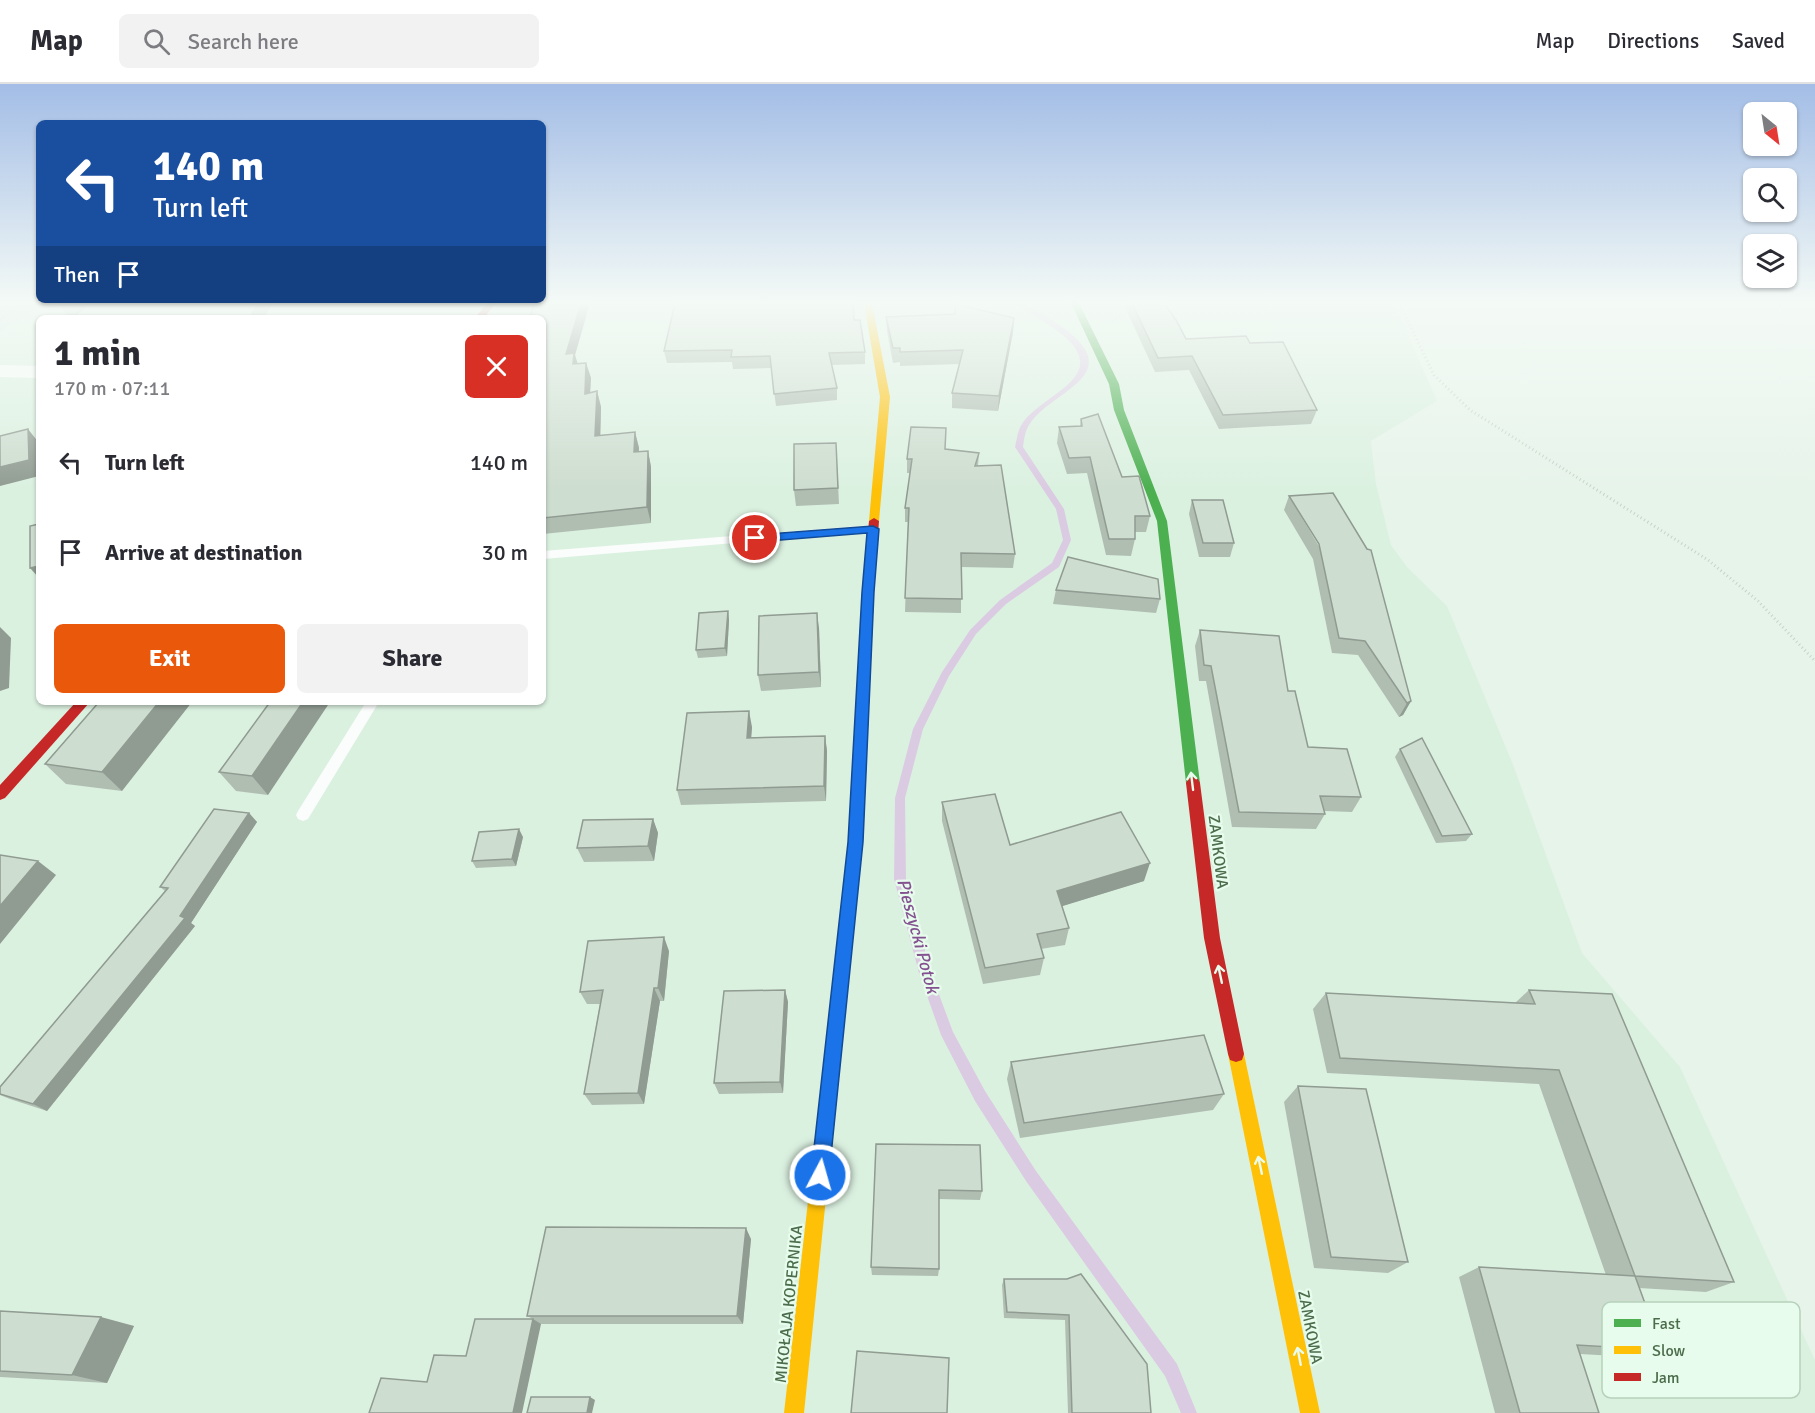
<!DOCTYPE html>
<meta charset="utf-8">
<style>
:root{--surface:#fff;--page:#f2f2f3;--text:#2b2b33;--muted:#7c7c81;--line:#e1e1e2;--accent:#ea580c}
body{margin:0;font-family:Signika,sans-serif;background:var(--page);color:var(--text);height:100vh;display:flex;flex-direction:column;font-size:22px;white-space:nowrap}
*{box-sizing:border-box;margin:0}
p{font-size:20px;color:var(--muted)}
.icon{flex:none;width:33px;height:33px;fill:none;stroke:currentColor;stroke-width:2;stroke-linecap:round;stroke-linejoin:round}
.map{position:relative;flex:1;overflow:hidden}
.side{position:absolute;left:36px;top:231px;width:510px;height:390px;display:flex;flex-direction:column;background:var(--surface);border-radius:9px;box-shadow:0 2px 4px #0004}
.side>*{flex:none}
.banner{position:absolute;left:36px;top:36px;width:510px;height:183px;border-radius:9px;box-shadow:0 2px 4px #0004;background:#1a4fa0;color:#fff;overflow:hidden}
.needle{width:39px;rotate:150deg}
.buttons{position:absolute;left:1743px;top:18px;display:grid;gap:12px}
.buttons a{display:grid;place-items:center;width:54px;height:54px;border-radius:9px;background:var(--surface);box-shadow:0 2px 4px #0004;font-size:30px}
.pin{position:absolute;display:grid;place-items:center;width:51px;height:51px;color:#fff;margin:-26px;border:3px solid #fff;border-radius:50%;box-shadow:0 2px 6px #0007}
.me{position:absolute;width:66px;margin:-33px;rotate:6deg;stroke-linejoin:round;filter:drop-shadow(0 0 4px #0008)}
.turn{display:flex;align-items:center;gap:21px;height:126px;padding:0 18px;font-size:27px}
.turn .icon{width:78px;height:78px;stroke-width:2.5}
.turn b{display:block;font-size:42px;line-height:51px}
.then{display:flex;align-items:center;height:57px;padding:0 18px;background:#0003;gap:12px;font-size:22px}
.round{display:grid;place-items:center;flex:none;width:63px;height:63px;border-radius:9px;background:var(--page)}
.headline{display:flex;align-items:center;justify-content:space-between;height:102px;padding:0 18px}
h1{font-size:36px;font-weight:700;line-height:45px}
.primary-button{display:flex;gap:12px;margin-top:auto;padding:12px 18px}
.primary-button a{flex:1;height:69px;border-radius:9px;background:var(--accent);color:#fff;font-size:24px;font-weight:700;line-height:69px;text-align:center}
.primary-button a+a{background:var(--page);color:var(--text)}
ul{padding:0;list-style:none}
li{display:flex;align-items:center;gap:18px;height:90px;padding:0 18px}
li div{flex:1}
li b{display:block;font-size:22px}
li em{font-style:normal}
header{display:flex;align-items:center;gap:36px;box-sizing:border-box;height:84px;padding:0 30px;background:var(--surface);border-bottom:2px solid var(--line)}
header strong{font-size:28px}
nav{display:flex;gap:33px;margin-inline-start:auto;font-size:21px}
.search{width:420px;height:54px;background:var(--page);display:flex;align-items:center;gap:15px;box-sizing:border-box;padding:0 21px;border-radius:9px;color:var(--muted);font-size:22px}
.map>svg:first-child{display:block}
.residential{fill:#dbf1e0;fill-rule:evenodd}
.green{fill:#d3e7e7}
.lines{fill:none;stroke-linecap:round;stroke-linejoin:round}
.stream{fill:#dbcbe2;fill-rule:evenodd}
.path{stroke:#c6d3c7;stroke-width:3;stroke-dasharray:1 3;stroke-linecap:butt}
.lane{fill:#fbfdfc;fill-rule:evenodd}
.street{fill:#fbfdfc;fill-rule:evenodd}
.fast{fill:#4caf50;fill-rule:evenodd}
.slow{fill:#ffc107;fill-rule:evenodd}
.jam{fill:#c62828;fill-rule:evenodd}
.wall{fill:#b0beb2}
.shaded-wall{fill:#909b91}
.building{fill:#cdddcf;stroke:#909b91;stroke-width:1.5}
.oneway{stroke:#e7fcec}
.route{fill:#1a73e8;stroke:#114b97;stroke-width:1.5}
.labels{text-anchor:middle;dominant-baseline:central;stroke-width:4.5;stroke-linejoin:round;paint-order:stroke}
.street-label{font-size:16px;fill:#4c6d4c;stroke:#e7fcec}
.water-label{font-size:18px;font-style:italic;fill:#845291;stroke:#e7fcec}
.key{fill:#e7fcec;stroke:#b8d1bc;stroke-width:1.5}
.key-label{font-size:16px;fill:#4c6d4c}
</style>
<header>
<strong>Map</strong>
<div class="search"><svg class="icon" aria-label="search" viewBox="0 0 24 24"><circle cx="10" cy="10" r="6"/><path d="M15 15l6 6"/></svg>Search here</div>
<nav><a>Map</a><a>Directions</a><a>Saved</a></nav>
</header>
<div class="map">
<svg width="1815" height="1329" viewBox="0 0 1815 1329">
<rect width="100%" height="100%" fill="#e7f4ea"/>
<!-- residential -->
<path class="residential" d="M47,219h1347l43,98 -66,40 5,43 15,61 16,22 40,39 65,156 70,191 98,114 135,293v53h-1815v-1082zM39,234h504v384h-504z"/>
<!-- green -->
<polygon class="green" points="8,219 47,219 0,247 0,224"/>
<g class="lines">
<!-- stream -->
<path class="stream" d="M1013,219c17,0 35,14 49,24 68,49 -12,63 -33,98 -4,6 -5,15 -6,22l41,62 7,31 -12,27 -53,37 -30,30 -27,42 -26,53 -18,69 1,81 25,94 22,59 32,59 51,80 141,193 20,49h-16l-16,-37 -139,-195 -51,-80 -34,-66 -22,-62 -25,-94 1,-81 18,-69 29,-57 28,-42 30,-30 52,-37 11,-23 -7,-31 -41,-62c2,-9 3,-19 9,-26 22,-28 86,-45 40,-85 -15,-14 -35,-21 -51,-33z"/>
<!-- path -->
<g class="path">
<polyline points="1399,219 1434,291 1470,326 1708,476 1758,517 1815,577"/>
<polyline points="0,235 27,219"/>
<polyline points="1112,237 1130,228"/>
</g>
<!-- lane -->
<g class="lane">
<polygon points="873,441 879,445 877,447 543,475 543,467"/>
<polygon points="366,618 379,618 308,735 303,737 298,735 296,731 298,727"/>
</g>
<!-- street -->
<polygon class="street" points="0,281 39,282 39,294 0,293"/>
<!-- fast -->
<g class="fast">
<polygon points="1071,219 1079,219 1119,300 1124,326 1167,437 1200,699 1198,703 1188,703 1186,699 1157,437 1114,326 1109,300"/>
<polygon points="858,706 863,708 865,712 863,758 841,967 839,973 833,975 827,973 825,967 849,758 851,712 853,708"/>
</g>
<!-- slow -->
<g class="slow">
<polygon points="864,219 872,219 890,313 879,437 874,440 869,437 880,313"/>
<polygon points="833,959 839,961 841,967 804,1329 784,1329 825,967 827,961"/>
<polygon points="1236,962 1242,964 1244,970 1320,1329 1300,1329 1228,970 1230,964"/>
</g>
<!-- jam -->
<g class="jam">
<polygon points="487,219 496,219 484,234 475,234"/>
<polygon points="874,434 879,437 874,508 865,712 863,716 853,716 851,712 862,508 869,437"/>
<polygon points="76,618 90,618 5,714 0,716 0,701"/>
<polygon points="1193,693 1198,695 1200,699 1220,854 1244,970 1242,976 1236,978 1230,976 1228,970 1204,854 1186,699 1188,695"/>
</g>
</g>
<!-- wall -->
<g class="wall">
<polygon points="273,219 264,234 68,234 60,221"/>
<polygon points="1123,219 1164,219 1186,255 1250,259 1317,326 1311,340 1219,345 1189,286 1155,288"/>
<polygon points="589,222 575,271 577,280 586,279 591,294 590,309 597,307 601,323 600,351 635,348 639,364 639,368 648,367 651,383 651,439 543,450 543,234"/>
<polygon points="886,233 1014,234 1013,248 998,327 952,324 952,309 959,280 900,282 900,278 893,279 887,247"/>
<polygon points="854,236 865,268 865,280 831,281 837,304 837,316 776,322 771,284 733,285 732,278 667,279 664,267"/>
<polygon points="1081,335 1150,432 1146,448 1135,448 1135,455 1131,472 1106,471 1087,389 1067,390 1057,359 1059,343 1080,342"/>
<polygon points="836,359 839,420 796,422 794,406"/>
<polygon points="945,365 979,369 978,382 1015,470 1013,484 961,483 961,529 905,528 908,438 905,438 905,424 910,389 907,389 907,375"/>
<polygon points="1289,412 1411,617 1403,631 1399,633 1358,571 1332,569 1313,475 1284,426"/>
<polygon points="1192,416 1234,459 1230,473 1199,473 1189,430"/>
<polygon points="1056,506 1160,515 1156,529 1053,520"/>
<polygon points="728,527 729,536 727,572 698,574 696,566"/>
<polygon points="819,544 821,603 761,607 758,591"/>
<polygon points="1200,546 1288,607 1308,663 1361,713 1352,728 1324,727 1325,730 1316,745 1232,743 1206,597 1199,597 1195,562"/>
<polygon points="99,618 122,707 66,700 45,680"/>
<polygon points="270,618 268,711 236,707 219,688"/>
<polygon points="752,643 751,654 825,652 827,667 826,717 681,721 677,706"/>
<polygon points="1400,665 1472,750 1466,757 1436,759 1395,673"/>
<polygon points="942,718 1010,761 1144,797 1062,822 1069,844 1065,861 1041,865 1044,874 1040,891 983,900 942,737"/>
<polygon points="249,729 257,738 191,839 195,842 47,1027 10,1015 0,1011 0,1003 165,807 160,803"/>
<polygon points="653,735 658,749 654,777 584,778 577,764"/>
<polygon points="523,753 516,782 476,784 472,777"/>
<polygon points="669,867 664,917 660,917 644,1020 592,1021 584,1010 600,920 587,920 580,908"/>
<polygon points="785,906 788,918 783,1009 719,1010 714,999"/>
<polygon points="1529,906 1734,1198 1706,1208 1639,1204 1662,1266 1634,1273 1580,1270 1599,1329 1495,1329 1459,1193 1479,1183 1606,1191 1539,1000 1327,989 1313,925 1326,909 1515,919"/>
<polygon points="1011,978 1224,1010 1213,1026 1020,1054 1007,995"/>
<polygon points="1298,1002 1408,1178 1388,1189 1314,1184 1284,1018"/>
<polygon points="876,1060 982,1107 980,1116 939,1115 939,1185 938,1192 872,1191 871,1183"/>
<polygon points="751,1155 743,1240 541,1240 427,1298 466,1272 533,1235 527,1232"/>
<polygon points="1004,1195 1067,1195 1151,1329 1068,1329 1065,1236 1004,1234 1002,1201"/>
<polygon points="0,1227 134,1242 107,1299 0,1293"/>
</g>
<!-- shaded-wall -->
<g class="shaded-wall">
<polygon points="258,219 273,219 264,234 250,234 250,233"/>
<polygon points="581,219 588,219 589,222 575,271 579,284 578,295 566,270"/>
<polygon points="1014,234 1013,248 998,327 999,312"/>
<polygon points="586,279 591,294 589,326 585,310"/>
<polygon points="597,307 601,323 600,367 595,352"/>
<polygon points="28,345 39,359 39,392 0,402 0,383"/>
<polygon points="635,348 639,364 638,384 634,368"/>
<polygon points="648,367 651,383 651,439 647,423"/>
<polygon points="39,482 39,494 30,484"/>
<polygon points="728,527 729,536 727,572 725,564"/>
<polygon points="817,529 819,544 821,603 819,588"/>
<polygon points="0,543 11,554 9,604 0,607"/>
<polygon points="1411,617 1403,631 1399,633 1407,619"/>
<polygon points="159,618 192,618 122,707 102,688"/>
<polygon points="303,618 330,618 268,711 252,692"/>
<polygon points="749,627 752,643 750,669 747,654"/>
<polygon points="825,652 827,667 826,717 824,702"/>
<polygon points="249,729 257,738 191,839 195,842 47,1027 33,1020 180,832"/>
<polygon points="653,735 658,749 654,777 648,762"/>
<polygon points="519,745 523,753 516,782 512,775"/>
<polygon points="38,777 56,791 0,860 0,822"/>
<polygon points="1150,779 1144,797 1053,825 1057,807"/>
<polygon points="664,853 669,867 664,917 658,904"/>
<polygon points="654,904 660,917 644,1020 638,1009"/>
<polygon points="785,906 788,918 783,1009 780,998"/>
<polygon points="746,1144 751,1155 743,1240 737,1232"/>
<polygon points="101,1233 134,1242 107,1299 72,1291"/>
<polygon points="533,1235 541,1240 522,1329 513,1329"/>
<polygon points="590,1313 595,1316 592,1329 587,1329"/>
</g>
<!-- building -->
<g class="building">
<polygon points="63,219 258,219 250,233 226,234 72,234 85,223 60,221"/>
<polygon points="534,219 581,219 566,270 574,269 573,280 586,279 585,310 597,307 595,352 635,348 634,368 648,367 647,423 543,434 543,234 530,234"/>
<polygon points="675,219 853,219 854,236 860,236 865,268 829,269 837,304 774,310 770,272 731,273 732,266 664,267"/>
<polygon points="1132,219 1164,219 1176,236 1186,255 1246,252 1250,259 1283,258 1317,326 1223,331 1192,272 1158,274"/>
<polygon points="955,220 1014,234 999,312 952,309 963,266 900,268 900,264 893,264 886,233 955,230"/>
<polygon points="1098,330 1122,393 1139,392 1150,432 1135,432 1135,455 1109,455 1090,373 1069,374 1059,343 1082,342 1081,335"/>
<polygon points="911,343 946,344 945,365 979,369 975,382 1001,381 1015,470 961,469 962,515 905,514 909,424 905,424 912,375 907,375"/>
<polygon points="28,345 29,376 0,383 0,352"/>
<polygon points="836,359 838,404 794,406 794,360"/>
<polygon points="1333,409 1367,465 1371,466 1411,617 1407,619 1365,557 1339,554 1319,460 1289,412"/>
<polygon points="1192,416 1223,416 1234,459 1203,459"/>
<polygon points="39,440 39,482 30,484 30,442"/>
<polygon points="1068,473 1158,495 1160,515 1056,506"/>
<polygon points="728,527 725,564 696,566 699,529"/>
<polygon points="817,529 819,588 758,591 759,532"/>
<polygon points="1200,546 1279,552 1288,607 1295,607 1308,663 1347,665 1361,713 1320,712 1325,730 1239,728 1211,582 1204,581"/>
<polygon points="99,618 159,618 102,688 45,680"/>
<polygon points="270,618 303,618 252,692 219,688"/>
<polygon points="749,627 747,654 825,652 824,702 677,706 687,629"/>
<polygon points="1422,654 1472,750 1442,752 1400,665"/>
<polygon points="995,710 1010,761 1121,728 1150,779 1057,807 1069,844 1037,850 1044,874 985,884 942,718"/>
<polygon points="214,725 249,729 180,832 185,834 33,1020 0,1010 0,1003 168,804 160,803"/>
<polygon points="653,735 648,762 577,764 583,736"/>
<polygon points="519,745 512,775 472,777 479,748"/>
<polygon points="0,771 38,777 0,822"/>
<polygon points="664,853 658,904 654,904 638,1009 584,1010 603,906 580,908 588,857"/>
<polygon points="785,906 780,998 714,999 724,907"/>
<polygon points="1529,906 1612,910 1734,1198 1635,1192 1559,986 1340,974 1326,909 1535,920"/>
<polygon points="1204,951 1224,1010 1024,1039 1011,978"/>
<polygon points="1298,1002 1366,1005 1408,1178 1331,1173"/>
<polygon points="876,1060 980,1061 982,1107 939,1106 939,1185 871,1183"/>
<polygon points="546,1143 746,1144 737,1232 527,1232"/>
<polygon points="1479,1183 1635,1192 1662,1266 1577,1261 1599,1329 1520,1329"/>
<polygon points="1081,1190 1147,1280 1151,1329 1072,1329 1069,1231 1007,1228 1004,1195 1067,1195"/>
<polygon points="0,1227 101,1233 72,1291 0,1287"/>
<polygon points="475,1235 533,1235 513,1329 369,1329 381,1294 427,1298 434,1271 466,1272"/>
<polygon points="857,1267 949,1274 947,1329 851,1329"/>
<polygon points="531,1313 590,1313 587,1329 527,1329"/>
</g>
<!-- one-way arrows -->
<defs><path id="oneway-shaft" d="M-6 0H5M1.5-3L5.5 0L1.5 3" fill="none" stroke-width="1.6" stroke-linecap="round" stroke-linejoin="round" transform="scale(1.5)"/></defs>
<g class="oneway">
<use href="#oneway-shaft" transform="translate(1192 697) rotate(-97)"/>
<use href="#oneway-shaft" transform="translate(1220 890) rotate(-102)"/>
<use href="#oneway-shaft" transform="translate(1260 1081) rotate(-102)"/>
<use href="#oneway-shaft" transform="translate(1299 1272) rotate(-101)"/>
</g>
<!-- sky -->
<linearGradient id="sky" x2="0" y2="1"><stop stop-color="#a3bde6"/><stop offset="0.54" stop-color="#f4faf6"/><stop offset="1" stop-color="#f4faf6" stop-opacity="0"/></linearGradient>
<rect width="1815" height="405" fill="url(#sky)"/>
<!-- route -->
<polygon class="route" points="873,442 879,445 874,508 863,758 829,1091 826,1097 820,1100 813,1097 811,1091 848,758 862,508 867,449 755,458 749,454 755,451"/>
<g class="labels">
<!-- street labels -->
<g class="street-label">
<text transform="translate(1218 768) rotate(83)">ZAMKOWA</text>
<text transform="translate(789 1220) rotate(-84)">MIKOŁAJA KOPERNIKA</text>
<text transform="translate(1310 1243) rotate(79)">ZAMKOWA</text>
</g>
<!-- water labels -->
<g class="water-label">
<text transform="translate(918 852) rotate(75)">Pieszycki Potok</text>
</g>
</g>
<!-- legend -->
<rect x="1602" y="1218" width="198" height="96" rx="9" class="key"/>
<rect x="1614" y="1235" width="27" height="8" fill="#4caf50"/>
<rect x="1614" y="1262" width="27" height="8" fill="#ffc107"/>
<rect x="1614" y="1289" width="27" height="8" fill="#c62828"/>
<g class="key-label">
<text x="1652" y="1245">Fast</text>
<text x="1652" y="1272">Slow</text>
<text x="1652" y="1299">Jam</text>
</g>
</svg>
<div class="buttons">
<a><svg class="needle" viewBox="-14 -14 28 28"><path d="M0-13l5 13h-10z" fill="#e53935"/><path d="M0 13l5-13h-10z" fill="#7c7c81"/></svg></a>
<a><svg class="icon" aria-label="search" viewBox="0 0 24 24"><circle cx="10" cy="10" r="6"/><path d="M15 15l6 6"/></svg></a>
<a><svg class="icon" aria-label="layers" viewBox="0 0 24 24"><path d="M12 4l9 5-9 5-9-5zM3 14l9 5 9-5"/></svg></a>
</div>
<div class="pin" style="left:755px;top:454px;background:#d93025"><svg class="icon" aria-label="arrive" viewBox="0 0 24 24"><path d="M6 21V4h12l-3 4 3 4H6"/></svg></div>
<svg class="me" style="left:820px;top:1091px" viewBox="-20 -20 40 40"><circle r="17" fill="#1a73e8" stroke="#fff" stroke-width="3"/><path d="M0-11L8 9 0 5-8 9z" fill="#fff"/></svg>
<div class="banner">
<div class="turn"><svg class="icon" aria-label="left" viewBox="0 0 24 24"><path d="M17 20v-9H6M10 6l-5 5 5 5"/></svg><div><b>140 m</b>Turn left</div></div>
<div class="then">Then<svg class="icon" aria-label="arrive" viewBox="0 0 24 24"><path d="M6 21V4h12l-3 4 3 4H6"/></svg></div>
</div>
<section class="side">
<div class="headline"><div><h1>1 min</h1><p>170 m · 07:11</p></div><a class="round" style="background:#d93025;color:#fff"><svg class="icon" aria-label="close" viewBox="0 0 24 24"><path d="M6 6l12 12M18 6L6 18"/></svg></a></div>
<ul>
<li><svg class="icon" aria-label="left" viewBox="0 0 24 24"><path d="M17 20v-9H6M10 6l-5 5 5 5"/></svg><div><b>Turn left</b></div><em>140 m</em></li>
<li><svg class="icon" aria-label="arrive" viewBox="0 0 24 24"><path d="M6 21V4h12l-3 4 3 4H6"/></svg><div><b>Arrive at destination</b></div><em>30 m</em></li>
</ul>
<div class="primary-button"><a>Exit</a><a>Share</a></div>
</section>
</div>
